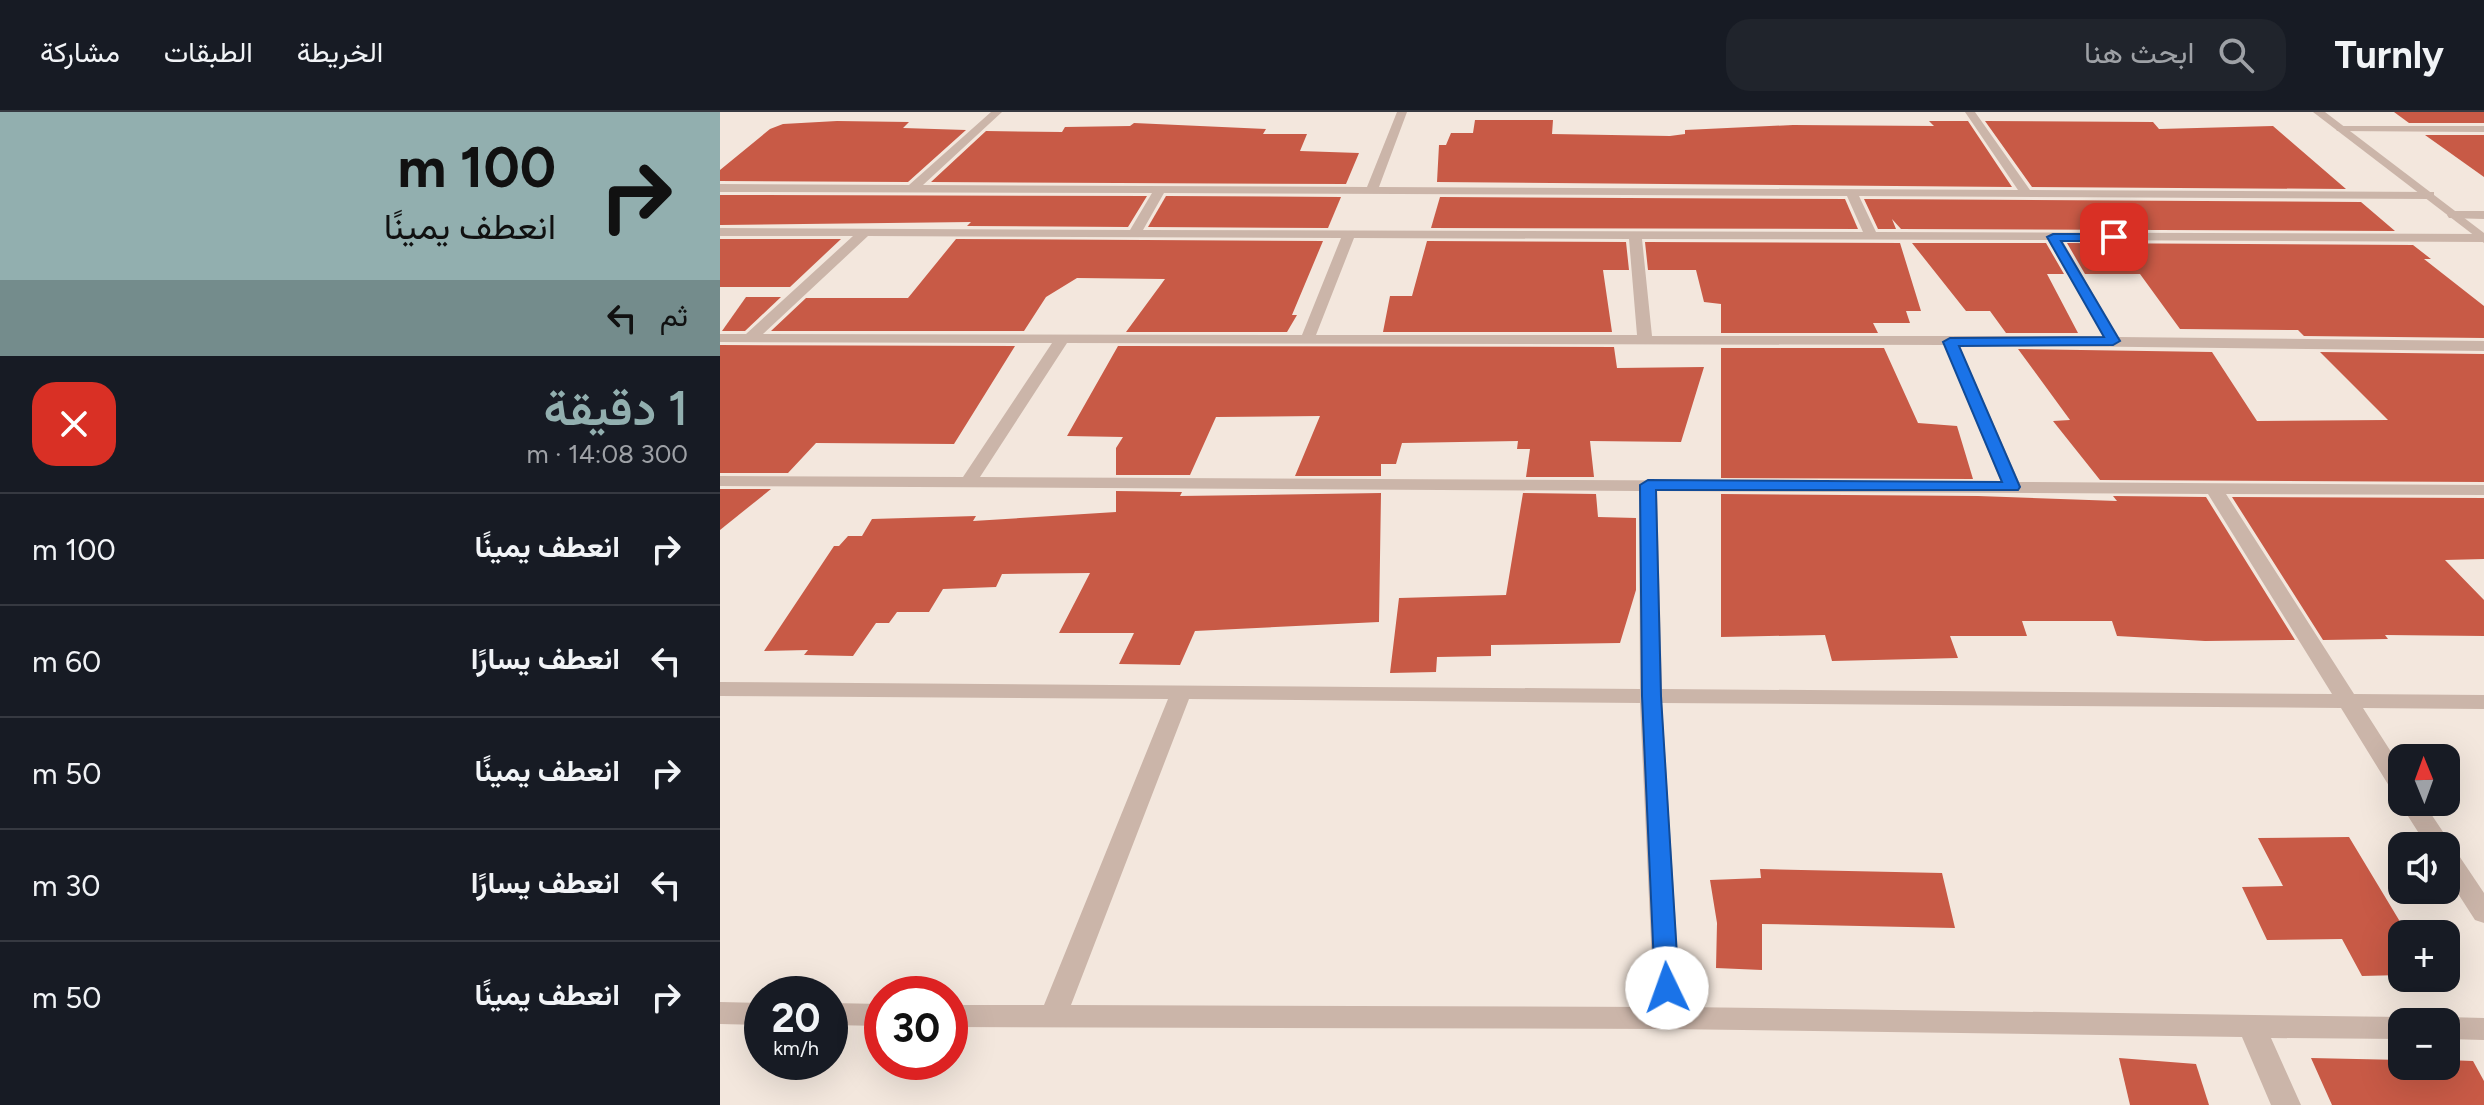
<!DOCTYPE html>
<html lang="ar">
<meta charset="utf-8">
<style>
:root{--surface:#171b24;--page:#20242c;--text:#f1f3f6;--muted:#9ea1a6;--line:#363941;--accent:#92afaf}
body{margin:0;font-family:Figtree,Vazirmatn,sans-serif;background:var(--page);color:var(--text);direction:rtl;height:100vh;display:flex;flex-direction:column;font-size:30px;white-space:nowrap}
*{box-sizing:border-box;margin:0}
p{font-size:26px;color:var(--muted)}
.icon{flex:none;width:44px;height:44px;fill:none;stroke:currentColor;stroke-width:2;stroke-linecap:round;stroke-linejoin:round}
.map{position:relative;flex:1;overflow:hidden;direction:ltr}
.panel{display:flex;flex-direction:column;background:var(--surface);width:720px}
.panel>*{flex:none}
.top-card{background:#92afaf;color:#111;overflow:hidden}
.needle{width:52px;rotate:359deg}
.controls{position:absolute;left:1668px;top:632px;display:grid;gap:16px}
.controls a{display:grid;place-items:center;width:72px;height:72px;border-radius:16px;background:var(--surface);box-shadow:0 8px 32px #0002;font-size:40px}
.speed{position:absolute;left:24px;top:864px;display:flex;gap:16px;font-size:40px;font-weight:700;text-align:center}
.speed>*{display:grid;place-content:center;width:104px;height:104px;border-radius:50%;background:var(--surface);box-shadow:0 8px 32px #0002;line-height:1}
.speed small{font-size:20px;font-weight:400}
.speed .limit{border:12px solid #d22;background:#fff;color:#111}
.pin{position:absolute;display:grid;place-items:center;width:68px;height:68px;color:#fff;margin:-34px;border-radius:16px;box-shadow:0 4px 12px #0006}
.me{position:absolute;width:88px;margin:-44px;rotate:357deg;stroke-linejoin:round;filter:drop-shadow(0 0 6px #0008)}
.turn{display:flex;align-items:center;gap:28px;height:168px;padding:0 32px;font-size:36px}
.turn .icon{width:104px;height:104px;stroke-width:2.5}
.turn b{display:block;font-size:56px;line-height:68px}
.then{display:flex;align-items:center;height:76px;padding:0 32px;background:#0003;gap:16px;font-size:30px}
.round{display:grid;place-items:center;flex:none;width:84px;height:84px;border-radius:24px;background:var(--page)}
.head{display:flex;align-items:center;justify-content:space-between;height:136px;padding:0 32px}
h1{font-size:48px;font-weight:600;line-height:60px;color:var(--accent)}
ul{padding:0;list-style:none}
li{display:flex;align-items:center;gap:24px;height:112px;padding:0 32px;border-top:2px solid var(--line)}
li div{flex:1}
li b{display:block;font-size:30px}
li em{font-style:normal}
header{display:flex;align-items:center;gap:48px;box-sizing:border-box;height:112px;padding:0 40px;background:var(--surface);border-bottom:2px solid var(--line)}
header strong{font-size:38px}
nav{display:flex;gap:44px;margin-inline-start:auto;font-size:28px}
.search{width:560px;height:72px;background:var(--page);display:flex;align-items:center;gap:20px;box-sizing:border-box;padding:0 28px;border-radius:24px;color:var(--muted);font-size:30px}
main{display:flex;flex:1;min-height:0}
.map>svg:first-child{display:block}
.building{fill:#c85a46}
.lines{fill:none;stroke-linecap:round;stroke-linejoin:round}
.minor{fill:#cbb5a9;fill-rule:evenodd}
.tertiary{fill:#cbb5a9;fill-rule:evenodd}
.route{fill:#1a73e8;stroke:#114b97;stroke-width:2}
</style>
<header>
<strong>Turnly</strong>
<div class="search"><svg class="icon" aria-label="search" viewBox="0 0 24 24"><circle cx="10" cy="10" r="6"/><path d="M15 15l6 6"/></svg>ابحث هنا</div>
<nav><a>الخريطة</a><a>الطبقات</a><a>مشاركة</a></nav>
</header>
<main>
<div class="map">
<svg width="1764" height="993" viewBox="0 0 1764 993">
<rect width="100%" height="100%" fill="#f3e7dd"/>
<!-- building -->
<g class="building">
<polygon points="1674,0 1764,0 1764,11 1689,11"/>
<polygon points="755,8 833,8 832,22 950,24 965,22 965,18 1073,13 1214,14 1209,9 1248,9 1292,75 717,70 719,33 726,33 731,21 753,21"/>
<polygon points="117,9 189,10 183,16 246,18 188,70 0,69 0,58 50,17 63,12"/>
<polygon points="1265,9 1433,10 1439,17 1553,14 1626,77 1312,75"/>
<polygon points="414,11 546,17 543,22 587,22 580,39 639,41 626,72 211,70 266,19 342,20 345,15 410,14"/>
<polygon points="1705,23 1764,23 1764,65"/>
<polygon points="0,83 427,84 408,115 247,114 251,110 0,113"/>
<polygon points="446,84 621,85 608,116 428,115"/>
<polygon points="720,85 1125,87 1138,117 711,116"/>
<polygon points="1144,87 1641,90 1675,119 1181,117 1172,107 1176,117 1158,117"/>
<polygon points="0,127 121,127 70,175 0,175"/>
<polygon points="236,127 603,129 572,203 577,203 567,220 406,220 445,167 357,166 326,185 304,219 51,219 86,186 188,186"/>
<polygon points="707,129 906,130 909,158 883,158 892,220 663,220 670,184 692,184"/>
<polygon points="925,130 1180,131 1201,199 1186,199 1190,211 1153,211 1158,221 1001,221 1001,192 984,190 976,158 928,158"/>
<polygon points="1192,131 1326,131 1344,162 1327,162 1358,221 1286,221 1270,199 1246,199"/>
<polygon points="1347,131 1693,133 1711,147 1704,147 1764,194 1764,226 1584,224 1578,218 1460,217 1420,162 1365,162"/>
<polygon points="26,185 61,185 25,219 2,219"/>
<polygon points="0,233 295,234 234,332 96,331 68,361 0,361"/>
<polygon points="398,234 894,235 897,256 984,255 961,330 870,329 874,365 806,365 810,337 797,337 798,329 682,331 676,352 661,352 661,364 575,364 600,304 496,305 470,363 396,363 396,336 403,325 347,324"/>
<polygon points="1001,236 1164,236 1198,311 1237,314 1253,367 1001,366"/>
<polygon points="1298,237 1492,240 1537,309 1668,308 1600,240 1764,242 1764,370 1380,368 1333,309 1350,308"/>
<polygon points="0,377 51,377 0,418"/>
<polygon points="396,379 462,380 460,384 661,381 659,510 475,519 460,553 399,552 414,521 339,521 370,461 282,462 276,475 223,477 209,500 177,500 169,511 156,511 133,544 84,543 88,538 44,539 114,434 119,434 128,424 142,424 152,407 256,404 253,409 396,400"/>
<polygon points="803,381 876,382 878,405 916,406 916,478 900,531 771,533 771,544 717,545 716,560 670,561 679,486 786,483"/>
<polygon points="1001,382 1258,384 1397,389 1393,384 1486,385 1575,528 1485,529 1397,524 1392,509 1302,509 1307,524 1230,524 1238,546 1112,549 1105,523 1001,525"/>
<polygon points="1512,385 1764,386 1764,447 1725,448 1764,488 1764,524 1665,523 1668,527 1603,528"/>
<polygon points="1629,725 1682,813 1682,863 1642,864 1622,827 1547,828 1522,775 1563,774 1538,726"/>
<polygon points="1040,757 1222,761 1235,816 1042,812 1042,858 996,856 997,811 990,768 1041,766"/>
<polygon points="1399,946 1476,952 1489,993 1410,993"/>
<polygon points="1591,946 1682,948 1682,954 1726,954 1726,948 1753,949 1764,969 1764,993 1612,993"/>
</g>
<g class="lines">
<!-- minor -->
<g class="minor">
<path d="M271,0h11l-79,73 444,2 30,-75h10l-28,75 639,3 -53,-78h10l55,78 404,2v6l-4,1 -571,-3 17,36 608,2 -1,8 -421,-2 56,97 366,4v10l-525,-6 60,137 465,3v10l-258,-1 128,200 130,1v14l-121,-1 39,61v27l-8,-2 -53,-86 -679,-5 19,304 721,10 11,5h-11v17l-131,-1 30,67h-30l-29,-68 -574,-8 -718,-2v-22h94l124,-306 -448,-3v-14l920,7 -1,-198 -919,-5v-10l243,1 89,-134 -332,-1v-8h26l107,-98h-133v-8l410,2 22,-37 -432,-1v-8l189,1zM444,81l683,3 16,36 -720,-2zM148,124l473,2 -39,97 -539,-1zM634,126l275,1 8,96h-321zM922,127l406,1 55,96h-451zM347,231l877,2 57,137 -1021,-5zM937,379l551,3 124,200 -670,-5zM469,587l451,4 14,304 -583,-2z"/>
<polygon points="1621,14 1764,14 1764,20 1617,19 1616,17"/>
<polygon points="1733,99 1764,99 1764,107 1729,106 1727,103"/>
<polygon points="1682,685 1682,690 1703,690 1764,781 1764,811 1755,808 1726,763 1726,734 1707,734 1679,690"/>
<polygon points="0,890 42,891 42,913 0,912"/>
<polygon points="110,891 162,892 162,914 110,913"/>
<polygon points="1726,905 1764,906 1764,928 1726,927 1726,910 1715,910"/>
</g>
<!-- tertiary -->
<polygon class="tertiary" points="1593,0 1605,0 1764,121 1764,131"/>
</g>
<!-- route -->
<polygon class="route" points="1333,122 1394,122 1400,125 1394,129 1341,129 1400,229 1393,233 1239,234 1300,375 1298,378 936,378 941,584 959,876 956,883 947,886 938,883 935,876 922,584 920,373 928,368 1282,370 1223,230 1230,226 1384,225 1327,125"/>
</svg>
<div class="controls">
<a><svg class="needle" viewBox="-14 -14 28 28"><path d="M0-13l5 13h-10z" fill="#e53935"/><path d="M0 13l5-13h-10z" fill="#9ea1a6"/></svg></a>
<a><svg class="icon" aria-label="sound" viewBox="0 0 24 24"><path d="M4 9h4l5-4v14l-5-4H4zM17 9q2 3 0 6"/></svg></a>
<a>+</a>
<a>−</a>
</div>
<div class="speed"><div>20<small>km/h</small></div><div class="limit">30</div></div>
<div class="pin" style="left:1394px;top:125px;background:#d93025"><svg class="icon" aria-label="arrive" viewBox="0 0 24 24"><path d="M6 21V4h12l-3 4 3 4H6"/></svg></div>
<svg class="me" style="left:947px;top:876px" viewBox="-20 -20 40 40"><circle r="19" fill="#fff"/><path d="M0-13L10 11 0 6-10 11z" fill="#1a73e8"/></svg>
</div>
<section class="panel">
<div class="top-card">
<div class="turn"><svg class="icon" aria-label="right" viewBox="0 0 24 24"><path d="M7 20v-9h11M14 6l5 5-5 5"/></svg><div><b>100 m</b>انعطف يمينًا</div></div>
<div class="then">ثم<svg class="icon" aria-label="left" viewBox="0 0 24 24"><path d="M17 20v-9H6M10 6l-5 5 5 5"/></svg></div>
</div>
<div class="head"><div><h1>1 دقيقة</h1><p>300 m · 14:08</p></div><a class="round" style="background:#d93025;color:#fff"><svg class="icon" aria-label="close" viewBox="0 0 24 24"><path d="M6 6l12 12M18 6L6 18"/></svg></a></div>
<ul>
<li><svg class="icon" aria-label="right" viewBox="0 0 24 24"><path d="M7 20v-9h11M14 6l5 5-5 5"/></svg><div><b>انعطف يمينًا</b></div><em>100 m</em></li>
<li><svg class="icon" aria-label="left" viewBox="0 0 24 24"><path d="M17 20v-9H6M10 6l-5 5 5 5"/></svg><div><b>انعطف يسارًا</b></div><em>60 m</em></li>
<li><svg class="icon" aria-label="right" viewBox="0 0 24 24"><path d="M7 20v-9h11M14 6l5 5-5 5"/></svg><div><b>انعطف يمينًا</b></div><em>50 m</em></li>
<li><svg class="icon" aria-label="left" viewBox="0 0 24 24"><path d="M17 20v-9H6M10 6l-5 5 5 5"/></svg><div><b>انعطف يسارًا</b></div><em>30 m</em></li>
<li><svg class="icon" aria-label="right" viewBox="0 0 24 24"><path d="M7 20v-9h11M14 6l5 5-5 5"/></svg><div><b>انعطف يمينًا</b></div><em>50 m</em></li>
</ul>
</section>
</main>
